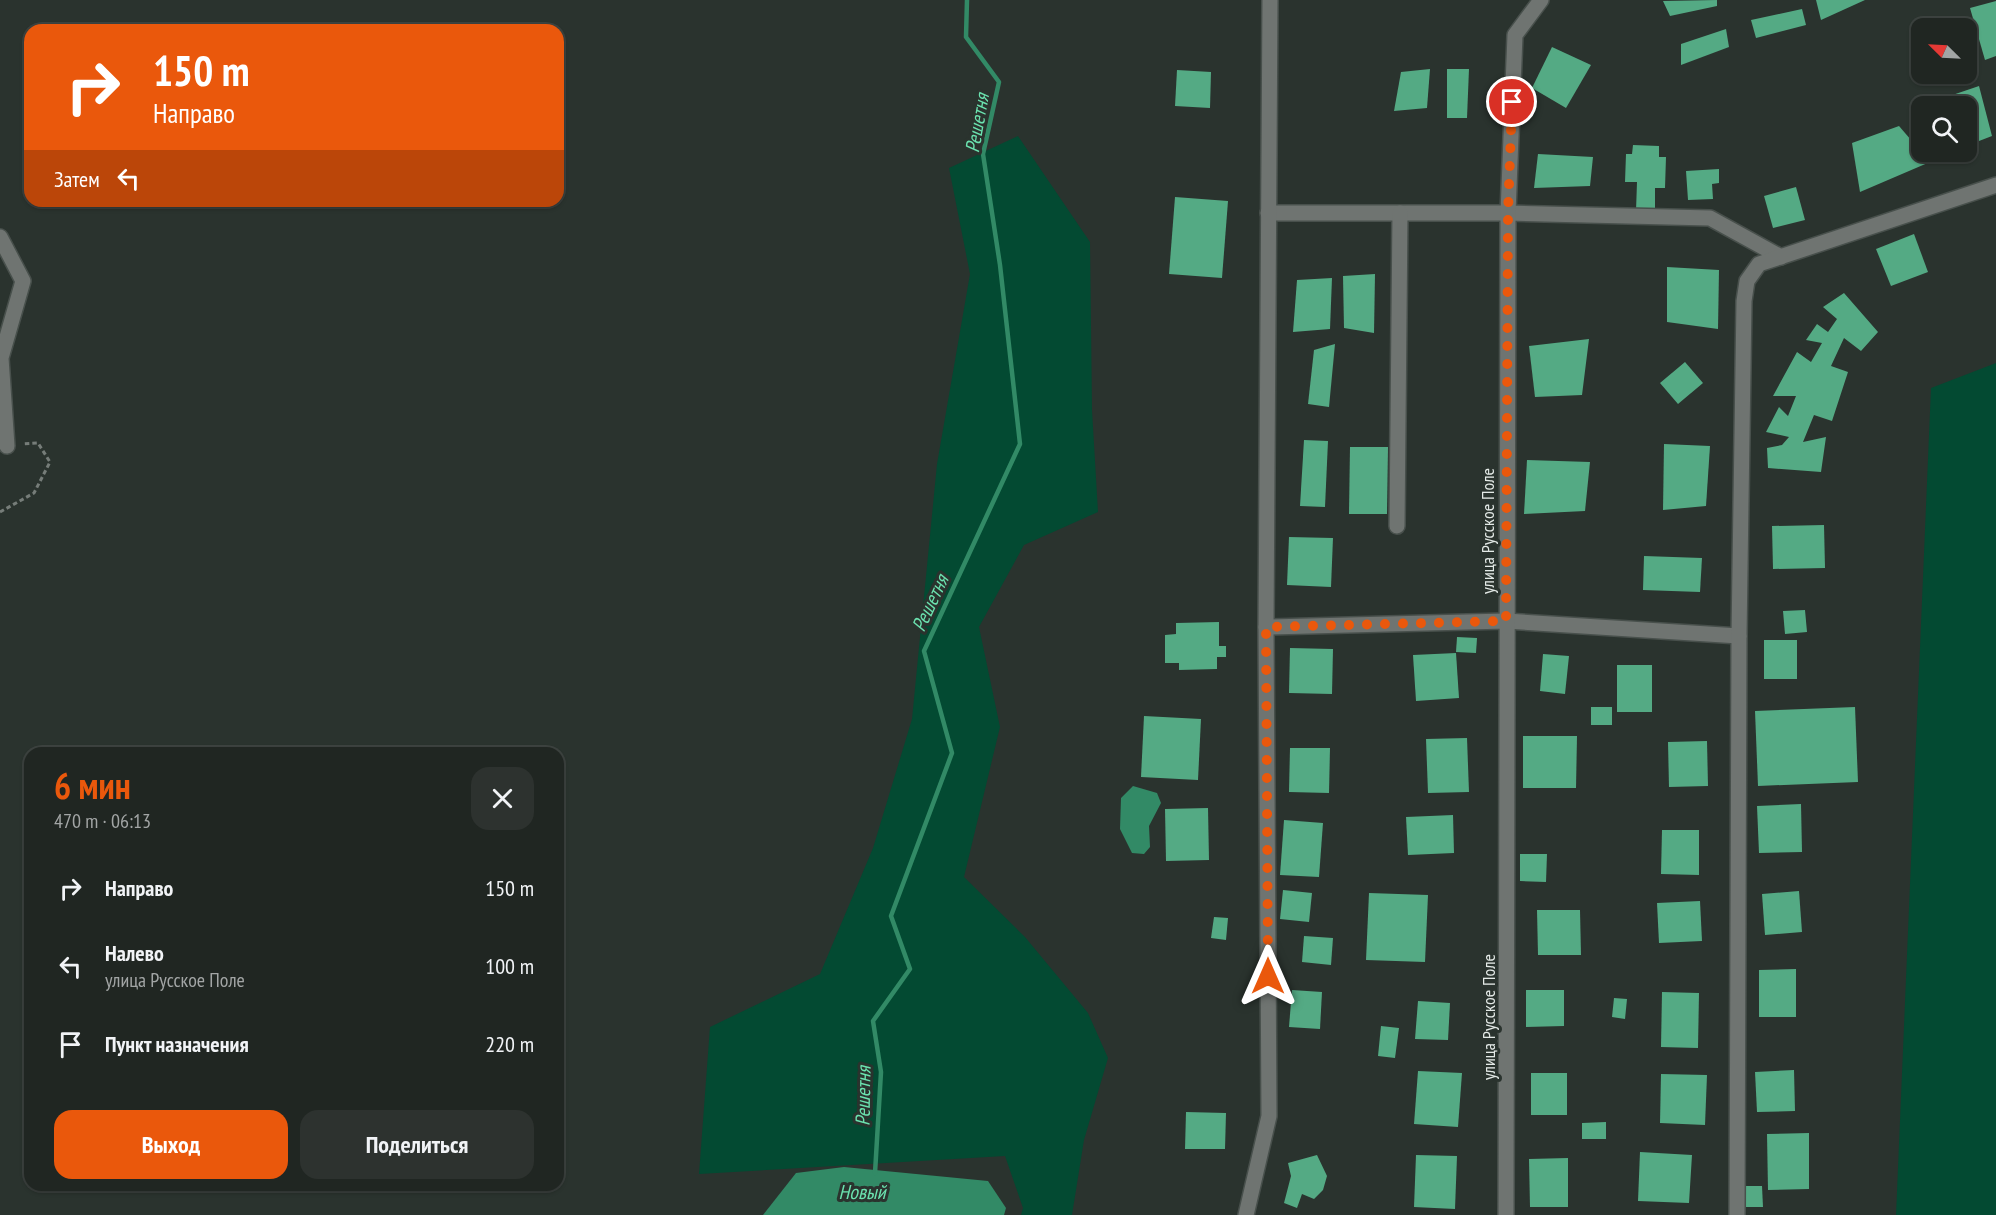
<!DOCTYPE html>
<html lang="ru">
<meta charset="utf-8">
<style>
:root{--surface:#202622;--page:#2d322f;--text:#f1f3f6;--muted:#a2a5a5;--line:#3d4340;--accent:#ea580c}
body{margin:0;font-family:"PT Sans Narrow",sans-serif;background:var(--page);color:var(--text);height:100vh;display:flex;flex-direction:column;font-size:22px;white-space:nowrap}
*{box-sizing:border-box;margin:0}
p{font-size:20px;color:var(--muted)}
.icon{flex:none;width:33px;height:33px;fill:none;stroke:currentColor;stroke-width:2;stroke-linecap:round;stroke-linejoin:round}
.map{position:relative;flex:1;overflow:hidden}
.details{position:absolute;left:24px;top:747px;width:540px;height:444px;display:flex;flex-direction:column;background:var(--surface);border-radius:18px;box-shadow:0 2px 4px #0004,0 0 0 2px var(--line)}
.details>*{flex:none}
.banner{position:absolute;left:24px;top:24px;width:540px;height:183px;border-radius:18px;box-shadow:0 2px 4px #0004,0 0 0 2px var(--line);background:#ea580c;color:#fff;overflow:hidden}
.needle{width:39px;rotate:294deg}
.controls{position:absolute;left:1911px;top:18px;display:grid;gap:12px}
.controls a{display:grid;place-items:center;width:66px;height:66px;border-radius:12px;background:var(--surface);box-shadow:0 2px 4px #0004,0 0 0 2px var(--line);font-size:30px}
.pin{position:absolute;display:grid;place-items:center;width:51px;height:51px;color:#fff;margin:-26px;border:3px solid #fff;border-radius:50%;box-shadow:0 2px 6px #0007}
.me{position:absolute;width:66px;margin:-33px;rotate:0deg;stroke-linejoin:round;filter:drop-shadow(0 0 4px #0008)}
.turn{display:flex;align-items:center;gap:21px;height:126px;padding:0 30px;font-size:27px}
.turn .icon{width:78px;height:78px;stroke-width:2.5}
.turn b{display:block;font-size:42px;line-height:51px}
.then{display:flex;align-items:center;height:57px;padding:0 30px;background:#0003;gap:12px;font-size:22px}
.round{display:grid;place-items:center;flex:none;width:63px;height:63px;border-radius:18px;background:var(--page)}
.head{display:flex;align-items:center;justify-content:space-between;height:102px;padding:0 30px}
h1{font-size:36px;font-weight:800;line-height:45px;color:var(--accent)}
.button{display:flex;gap:12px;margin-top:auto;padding:12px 30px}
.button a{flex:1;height:69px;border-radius:18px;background:var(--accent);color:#fff;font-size:24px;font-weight:800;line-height:69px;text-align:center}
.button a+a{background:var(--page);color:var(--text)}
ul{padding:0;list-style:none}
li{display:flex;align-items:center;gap:18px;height:78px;padding:0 30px}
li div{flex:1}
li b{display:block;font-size:22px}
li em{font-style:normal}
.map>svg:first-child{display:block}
.green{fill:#034a32}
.water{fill:#328a66}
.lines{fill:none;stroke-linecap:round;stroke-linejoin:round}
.stream{stroke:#328a66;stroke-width:4.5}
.building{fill:#54aa84}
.minor-casing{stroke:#48504c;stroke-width:18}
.path{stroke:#767d79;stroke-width:3;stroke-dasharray:4.5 3;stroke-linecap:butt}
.minor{stroke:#6f7471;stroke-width:15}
.route{stroke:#ea580c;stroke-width:10;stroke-dasharray:0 18}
.labels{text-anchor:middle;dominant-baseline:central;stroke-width:6;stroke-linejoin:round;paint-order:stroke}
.street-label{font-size:18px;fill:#e4eae7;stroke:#2a332e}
.water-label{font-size:20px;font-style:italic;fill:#6be2af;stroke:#2a332e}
</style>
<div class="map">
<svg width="1996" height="1215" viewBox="0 0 1996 1215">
<rect width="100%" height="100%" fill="#2a332e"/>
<!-- green -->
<g class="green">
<polygon points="1018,136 1090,242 1092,410 1098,512 1024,545 979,627 1000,727 964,877 1025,937 1088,1013 1108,1058 1084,1140 1072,1215 1021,1215 1023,1208 1005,1156 699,1174 710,1027 820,974 873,848 912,719 937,464 970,274 949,168"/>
<polygon points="1996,363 1996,1215 1896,1215 1931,388"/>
</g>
<!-- water -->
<g class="water">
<polygon points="1133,786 1157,793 1161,803 1149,826 1150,847 1144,854 1132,853 1120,829 1121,798"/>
<polygon points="844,1167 988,1181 1006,1208 1004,1215 763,1215 796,1173"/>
</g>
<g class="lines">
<!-- stream -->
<polyline class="stream" points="875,1173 881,1072 873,1021 910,969 891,916 952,753 924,651 1020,444 1000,265 983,154 999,82 966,37 967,0"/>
</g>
<!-- building -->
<g class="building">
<polygon points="1717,0 1717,6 1670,16 1663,1"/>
<polygon points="1816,0 1865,0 1821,20"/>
<polygon points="1996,1 1996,56 1985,60 1970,8"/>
<polygon points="1802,9 1806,25 1756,38 1751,20"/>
<polygon points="1726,29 1729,47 1681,65 1681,44"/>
<polygon points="1552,47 1591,65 1566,108 1532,88"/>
<polygon points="1430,69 1427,108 1394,111 1401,72"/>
<polygon points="1447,69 1469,69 1467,118 1447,118"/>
<polygon points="1177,70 1211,72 1210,108 1175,106"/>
<polygon points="1979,86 1992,136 1966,146 1966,106 1920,106"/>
<polygon points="1899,126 1930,162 1860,192 1852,143"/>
<polygon points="1633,145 1659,146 1659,157 1666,157 1665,188 1655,188 1655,211 1636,211 1637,182 1625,182 1626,154 1632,154"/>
<polygon points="1538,154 1593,157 1590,186 1534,188"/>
<polygon points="1719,169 1719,183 1712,184 1713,199 1688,200 1686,171"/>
<polygon points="1796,187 1805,220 1773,228 1764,196"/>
<polygon points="1175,197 1228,201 1222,278 1169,274"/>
<polygon points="1914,234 1928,272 1891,286 1876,249"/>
<polygon points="1667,267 1719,270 1718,329 1667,322"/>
<polygon points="1375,274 1374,333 1344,328 1343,276"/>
<polygon points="1332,278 1330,329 1293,332 1297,280"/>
<polygon points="1844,293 1878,332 1861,351 1844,338 1831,366 1848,372 1832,421 1814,415 1803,442 1826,437 1821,472 1768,468 1767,448 1782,445 1789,437 1766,432 1779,407 1788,416 1796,396 1773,396 1797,352 1811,362 1822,343 1806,340 1817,324 1828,332 1837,319 1823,307"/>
<polygon points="1589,339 1582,395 1535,397 1529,346"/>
<polygon points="1335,344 1329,407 1308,404 1314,350"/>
<polygon points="1685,362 1703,383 1678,404 1660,383"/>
<polygon points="1304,440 1328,441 1325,507 1300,506"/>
<polygon points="1664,444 1710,446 1706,506 1663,510"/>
<polygon points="1350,447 1388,447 1387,514 1349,514"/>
<polygon points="1527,460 1590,462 1585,511 1524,514"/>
<polygon points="1824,525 1825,568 1773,569 1772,526"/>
<polygon points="1289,537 1333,538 1331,587 1287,585"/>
<polygon points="1644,556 1702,558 1700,592 1643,590"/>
<polygon points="1805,610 1807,632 1785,634 1783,611"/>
<polygon points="1219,622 1219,646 1226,646 1226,657 1217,657 1217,669 1179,670 1179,663 1165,663 1165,635 1176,634 1176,623"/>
<polygon points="1457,637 1477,638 1476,653 1456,652"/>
<rect x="1764" y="640" width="33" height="39"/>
<polygon points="1290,648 1333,649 1332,694 1289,693"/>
<polygon points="1456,653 1459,698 1416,701 1413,655"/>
<polygon points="1543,654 1569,656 1565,694 1540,691"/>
<rect x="1617" y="665" width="35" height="47"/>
<rect x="1591" y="707" width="21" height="18"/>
<polygon points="1855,707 1858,782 1758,786 1755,711"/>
<polygon points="1144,716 1201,719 1198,780 1141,777"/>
<polygon points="1523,736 1577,736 1576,788 1523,788"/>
<polygon points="1467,738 1469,792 1428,793 1426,739"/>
<polygon points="1707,741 1708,786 1669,787 1668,742"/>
<polygon points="1290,748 1330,748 1329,793 1289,792"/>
<polygon points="1801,804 1802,852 1759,853 1757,806"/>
<polygon points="1208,808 1209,860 1166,861 1165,809"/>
<polygon points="1453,815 1454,853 1408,855 1406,817"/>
<polygon points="1284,820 1323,823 1319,877 1280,875"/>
<polygon points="1662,830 1699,830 1699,875 1661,874"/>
<polygon points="1520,854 1547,854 1546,882 1520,881"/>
<polygon points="1283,890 1312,893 1309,922 1280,919"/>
<polygon points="1799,891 1802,932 1765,935 1762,894"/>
<polygon points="1369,893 1428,895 1425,962 1366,960"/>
<polygon points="1700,901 1702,941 1659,943 1657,903"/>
<polygon points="1537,910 1580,910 1581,955 1538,955"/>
<polygon points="1214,917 1228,918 1226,940 1211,938"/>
<polygon points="1304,936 1333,938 1331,965 1302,962"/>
<polygon points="1796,969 1796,1017 1759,1017 1759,970"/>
<polygon points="1292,990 1322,992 1320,1029 1289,1027"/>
<polygon points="1526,990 1564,990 1564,1026 1526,1027"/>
<polygon points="1662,992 1699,993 1698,1048 1661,1047"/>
<polygon points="1614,998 1627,999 1625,1019 1612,1017"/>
<polygon points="1418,1001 1450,1003 1448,1040 1415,1039"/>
<polygon points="1381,1026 1399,1028 1395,1058 1378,1056"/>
<polygon points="1794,1070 1795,1111 1757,1112 1755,1072"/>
<polygon points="1418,1071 1462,1073 1458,1127 1414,1124"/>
<rect x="1531" y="1073" width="36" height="42"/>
<polygon points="1661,1074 1707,1075 1705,1125 1660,1123"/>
<polygon points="1186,1112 1226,1113 1225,1149 1185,1149"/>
<polygon points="1606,1122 1606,1139 1582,1139 1582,1123"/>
<polygon points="1809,1133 1809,1189 1768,1190 1767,1134"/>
<polygon points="1640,1152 1692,1155 1689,1203 1638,1201"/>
<polygon points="1317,1155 1327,1176 1323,1190 1314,1199 1302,1194 1297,1208 1284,1203 1291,1176 1288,1163"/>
<polygon points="1416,1155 1457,1156 1455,1209 1414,1207"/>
<polygon points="1568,1158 1568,1207 1530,1207 1529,1159"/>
<polygon points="1740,1186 1762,1186 1763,1207 1740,1207"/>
</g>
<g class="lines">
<!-- minor casing -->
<g class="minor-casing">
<g id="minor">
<polyline points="1268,213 1508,213 1710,218 1781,257"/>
<polyline points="0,237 23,281 1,358 7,446"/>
<polyline points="1397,526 1400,213"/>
<polyline points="1266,627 1506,621 1739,636"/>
<polyline points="1246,1215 1269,1116 1266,627 1270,0"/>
<polyline points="1506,1215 1508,213 1515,35 1541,0"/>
<polyline points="1737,1215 1739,636 1744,301 1747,281 1759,264 1996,185"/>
</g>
</g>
<!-- path -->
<polyline class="path" points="0,512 34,493 50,462 38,443 22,444"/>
<!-- minor -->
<use href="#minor" class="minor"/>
</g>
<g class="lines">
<!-- route -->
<polyline class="route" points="1268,976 1266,627 1506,621 1508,213 1512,102"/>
</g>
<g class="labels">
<!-- street labels -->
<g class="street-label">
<text transform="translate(1487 531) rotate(-90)">улица Русское Поле</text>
<text transform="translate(1488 1017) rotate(-90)">улица Русское Поле</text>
</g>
<!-- water labels -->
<g class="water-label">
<text transform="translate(977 123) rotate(-80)">Решетня</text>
<text transform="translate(930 603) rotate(-65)">Решетня</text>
<text transform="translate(863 1096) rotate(-89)">Решетня</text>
<text x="862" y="1192">Новый</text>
</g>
</g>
</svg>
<div class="controls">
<a><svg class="needle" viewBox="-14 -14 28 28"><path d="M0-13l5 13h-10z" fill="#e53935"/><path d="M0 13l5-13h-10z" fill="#a2a5a5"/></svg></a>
<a><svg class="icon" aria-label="search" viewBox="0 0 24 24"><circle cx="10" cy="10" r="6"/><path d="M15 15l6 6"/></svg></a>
</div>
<div class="pin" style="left:1512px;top:102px;background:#d93025"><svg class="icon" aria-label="arrive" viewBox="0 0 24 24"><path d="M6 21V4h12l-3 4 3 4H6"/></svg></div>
<svg class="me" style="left:1268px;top:976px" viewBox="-20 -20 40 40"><path d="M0-17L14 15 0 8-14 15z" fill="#ea580c" stroke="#fff" stroke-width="4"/></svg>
<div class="banner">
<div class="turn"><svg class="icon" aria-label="right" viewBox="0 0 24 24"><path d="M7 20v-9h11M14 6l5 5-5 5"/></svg><div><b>150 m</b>Направо</div></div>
<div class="then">Затем<svg class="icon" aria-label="left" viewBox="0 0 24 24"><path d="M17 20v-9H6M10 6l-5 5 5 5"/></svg></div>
</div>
<section class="details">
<div class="head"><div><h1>6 мин</h1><p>470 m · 06:13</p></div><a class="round"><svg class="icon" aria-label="close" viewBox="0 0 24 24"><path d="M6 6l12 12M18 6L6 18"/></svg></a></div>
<ul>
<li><svg class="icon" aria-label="right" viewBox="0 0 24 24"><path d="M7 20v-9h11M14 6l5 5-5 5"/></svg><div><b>Направо</b></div><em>150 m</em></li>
<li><svg class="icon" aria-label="left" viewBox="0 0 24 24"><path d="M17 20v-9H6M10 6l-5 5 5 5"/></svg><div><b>Налево</b><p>улица Русское Поле</p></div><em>100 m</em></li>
<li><svg class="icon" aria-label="arrive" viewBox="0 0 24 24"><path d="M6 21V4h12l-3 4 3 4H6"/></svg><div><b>Пункт назначения</b></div><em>220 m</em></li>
</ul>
<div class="button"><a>Выход</a><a>Поделиться</a></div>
</section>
</div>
